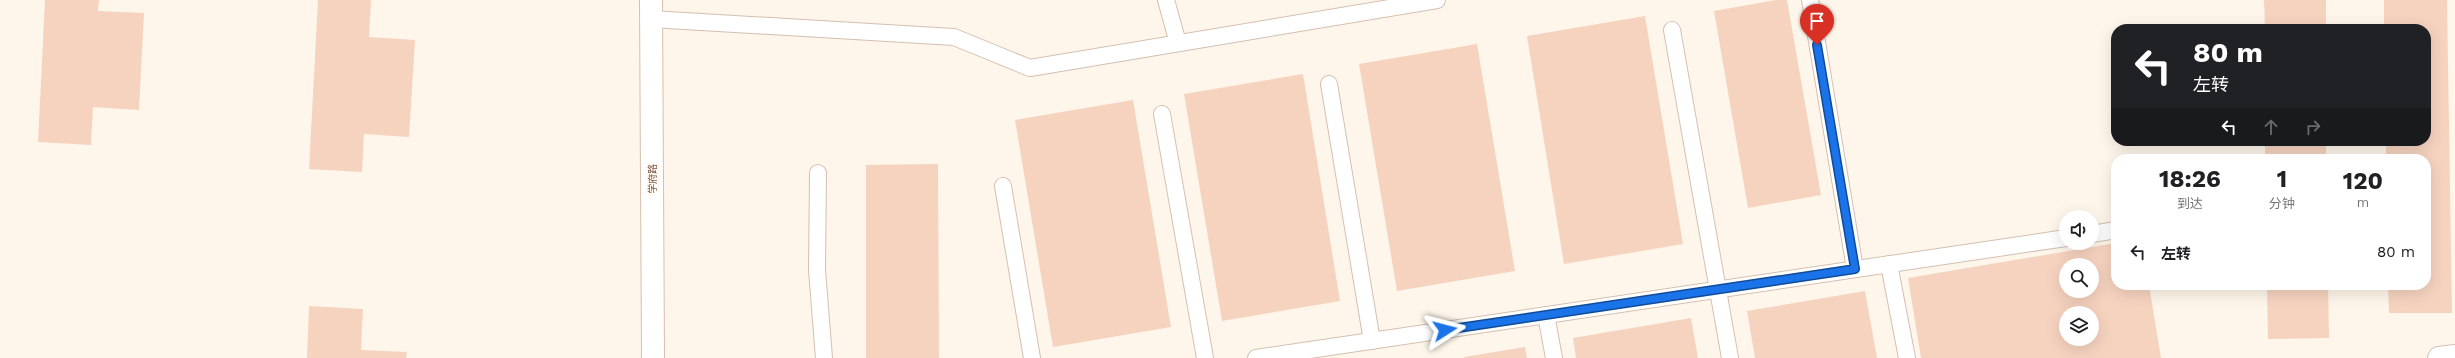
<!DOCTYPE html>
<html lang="zh">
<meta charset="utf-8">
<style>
:root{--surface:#fff;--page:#f2f2f2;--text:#202124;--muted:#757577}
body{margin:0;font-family:"Work Sans","Noto Sans SC",sans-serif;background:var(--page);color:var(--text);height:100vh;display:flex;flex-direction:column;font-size:15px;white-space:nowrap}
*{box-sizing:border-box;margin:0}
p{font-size:13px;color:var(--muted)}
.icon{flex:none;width:22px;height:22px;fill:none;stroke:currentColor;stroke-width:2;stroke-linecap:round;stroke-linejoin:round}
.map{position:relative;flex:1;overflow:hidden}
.details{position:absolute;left:2111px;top:154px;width:320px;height:136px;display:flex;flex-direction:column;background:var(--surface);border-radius:16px;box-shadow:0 4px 16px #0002}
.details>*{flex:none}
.guide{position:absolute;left:2111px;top:24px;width:320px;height:122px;border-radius:16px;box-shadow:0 4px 16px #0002;background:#202124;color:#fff;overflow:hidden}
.tools{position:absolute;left:2059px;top:210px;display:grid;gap:8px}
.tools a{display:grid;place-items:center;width:40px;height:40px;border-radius:50%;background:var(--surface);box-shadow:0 4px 16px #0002;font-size:20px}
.pin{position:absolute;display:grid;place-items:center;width:34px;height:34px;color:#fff;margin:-41px -17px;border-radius:50% 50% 50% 0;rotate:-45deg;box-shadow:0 0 4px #0007}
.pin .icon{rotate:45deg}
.me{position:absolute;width:44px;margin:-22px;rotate:81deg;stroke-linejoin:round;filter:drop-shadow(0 0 3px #0008)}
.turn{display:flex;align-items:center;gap:14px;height:84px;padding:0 16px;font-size:18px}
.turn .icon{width:52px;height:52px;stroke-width:2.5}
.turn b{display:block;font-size:28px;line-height:34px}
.lanes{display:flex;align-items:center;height:38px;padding:0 16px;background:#0003;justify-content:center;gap:20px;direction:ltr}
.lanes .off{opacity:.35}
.eta{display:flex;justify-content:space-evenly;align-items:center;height:68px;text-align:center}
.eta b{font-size:24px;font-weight:700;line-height:28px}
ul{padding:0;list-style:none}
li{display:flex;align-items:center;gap:12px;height:60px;padding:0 16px}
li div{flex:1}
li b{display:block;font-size:15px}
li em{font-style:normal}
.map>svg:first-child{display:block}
.building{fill:#f6d3bf;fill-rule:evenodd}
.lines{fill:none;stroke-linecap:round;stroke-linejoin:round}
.lane-casing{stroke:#d5bfb1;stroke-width:18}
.street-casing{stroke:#d5bfb1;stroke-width:24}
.secondary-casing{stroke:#d8bfad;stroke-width:24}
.lane{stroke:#fff;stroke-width:16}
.street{stroke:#fff;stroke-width:22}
.secondary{stroke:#fff;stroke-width:22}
.route-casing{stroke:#114b97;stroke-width:10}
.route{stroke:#1a73e8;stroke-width:7}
.labels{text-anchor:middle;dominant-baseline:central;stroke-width:3.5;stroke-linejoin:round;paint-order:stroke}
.street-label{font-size:10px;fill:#7d5a4a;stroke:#fffaf2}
</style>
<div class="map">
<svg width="2455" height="358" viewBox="0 0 2455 358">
<rect width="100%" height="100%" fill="#fef6ea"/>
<!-- building -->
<g class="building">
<polygon points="45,0 99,0 98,11 144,13 139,110 93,107 91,145 38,142"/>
<polygon points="318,0 371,0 369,37 415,40 409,137 364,134 362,172 309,169"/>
<polygon points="1776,0 1787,0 1821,195 1748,208 1714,11"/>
<polygon points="2264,0 2326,0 2326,29 2265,29"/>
<polygon points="2384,0 2447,0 2452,313 2389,313 2388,285 2426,285 2426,159 2386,159 2386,141 2426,141 2426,29 2384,29"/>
<polygon points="1645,16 1683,244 1564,264 1527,36"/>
<polygon points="1477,44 1515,271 1397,291 1359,64"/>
<polygon points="1303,74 1340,301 1222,321 1184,94"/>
<polygon points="1133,100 1171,327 1053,347 1015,120"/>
<rect x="2265" y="141" width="61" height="18"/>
<polygon points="938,164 939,358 866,358 866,165"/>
<path d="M2116,243v42h33l12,73h-240l-13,-80zM2066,265h26v26h-26zM2066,313h26v26h-26z"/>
<polygon points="2267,285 2328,285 2329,338 2268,339"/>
<polygon points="1865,291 1877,358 1755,358 1747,311"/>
<polygon points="309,306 363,309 361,350 407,352 406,358 307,358"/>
<polygon points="1691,318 1698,358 1576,358 1573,338"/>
<polygon points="1525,347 1527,358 1464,358 1464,357"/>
</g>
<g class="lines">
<!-- lane casing -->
<g class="lane-casing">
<g id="lane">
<polyline points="1166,0 1178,43"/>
<polyline points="1810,0 1855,269"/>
<polyline points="651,19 954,37 1030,68 1437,0"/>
<polyline points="1672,30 1730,358"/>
<polyline points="1329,84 1372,341"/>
<polyline points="1162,114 1205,358"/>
<polyline points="818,173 817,270 824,358"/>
<polyline points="1003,186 1032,358"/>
<polyline points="2092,234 2116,230"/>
<polyline points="1889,264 1907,358"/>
<polyline points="1546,315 1554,358"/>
<polyline points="1256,358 2066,238"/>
</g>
</g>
<!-- street casing -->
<g class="street-casing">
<polyline id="street" points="2439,358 2455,356"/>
</g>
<!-- secondary casing -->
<g class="secondary-casing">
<polyline id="secondary" points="651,0 653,358"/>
</g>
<!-- lane -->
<use href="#lane" class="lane"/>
<!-- street -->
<use href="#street" class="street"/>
<!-- secondary -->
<use href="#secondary" class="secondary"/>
</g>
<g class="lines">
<!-- route casing -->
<g class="route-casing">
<polyline id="route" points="1445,330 1855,269 1817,45"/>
</g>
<!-- route -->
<use href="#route" class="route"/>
</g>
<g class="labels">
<!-- street labels -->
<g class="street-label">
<text transform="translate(652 179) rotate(-90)">学府路</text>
</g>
</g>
</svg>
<div class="tools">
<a><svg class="icon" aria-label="sound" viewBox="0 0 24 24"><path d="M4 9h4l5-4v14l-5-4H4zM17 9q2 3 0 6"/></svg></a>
<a><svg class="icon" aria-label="search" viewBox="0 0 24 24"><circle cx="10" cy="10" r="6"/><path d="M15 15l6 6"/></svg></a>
<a><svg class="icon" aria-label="layers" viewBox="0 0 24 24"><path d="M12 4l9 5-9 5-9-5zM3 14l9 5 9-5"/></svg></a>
</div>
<div class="pin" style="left:1817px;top:45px;background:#d93025"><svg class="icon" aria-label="arrive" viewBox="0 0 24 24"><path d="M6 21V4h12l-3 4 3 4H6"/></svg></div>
<svg class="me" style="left:1445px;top:330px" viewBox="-20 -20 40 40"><path d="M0-17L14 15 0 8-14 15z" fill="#1a73e8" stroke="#fff" stroke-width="4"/></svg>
<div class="guide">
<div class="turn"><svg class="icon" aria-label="left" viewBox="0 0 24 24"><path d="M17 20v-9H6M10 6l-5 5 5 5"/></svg><div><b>80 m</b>左转</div></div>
<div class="lanes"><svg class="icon" aria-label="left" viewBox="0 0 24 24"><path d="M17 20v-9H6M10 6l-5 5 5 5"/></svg><svg class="icon off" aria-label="ahead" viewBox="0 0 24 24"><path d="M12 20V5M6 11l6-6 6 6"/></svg><svg class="icon off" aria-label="right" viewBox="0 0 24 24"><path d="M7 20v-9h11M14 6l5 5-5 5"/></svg></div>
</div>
<section class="details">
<div class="eta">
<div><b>18:26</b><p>到达</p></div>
<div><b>1</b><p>分钟</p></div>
<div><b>120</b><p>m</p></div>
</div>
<ul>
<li><svg class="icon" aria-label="left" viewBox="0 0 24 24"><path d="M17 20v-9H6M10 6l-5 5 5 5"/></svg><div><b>左转</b></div><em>80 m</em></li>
</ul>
</section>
</div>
